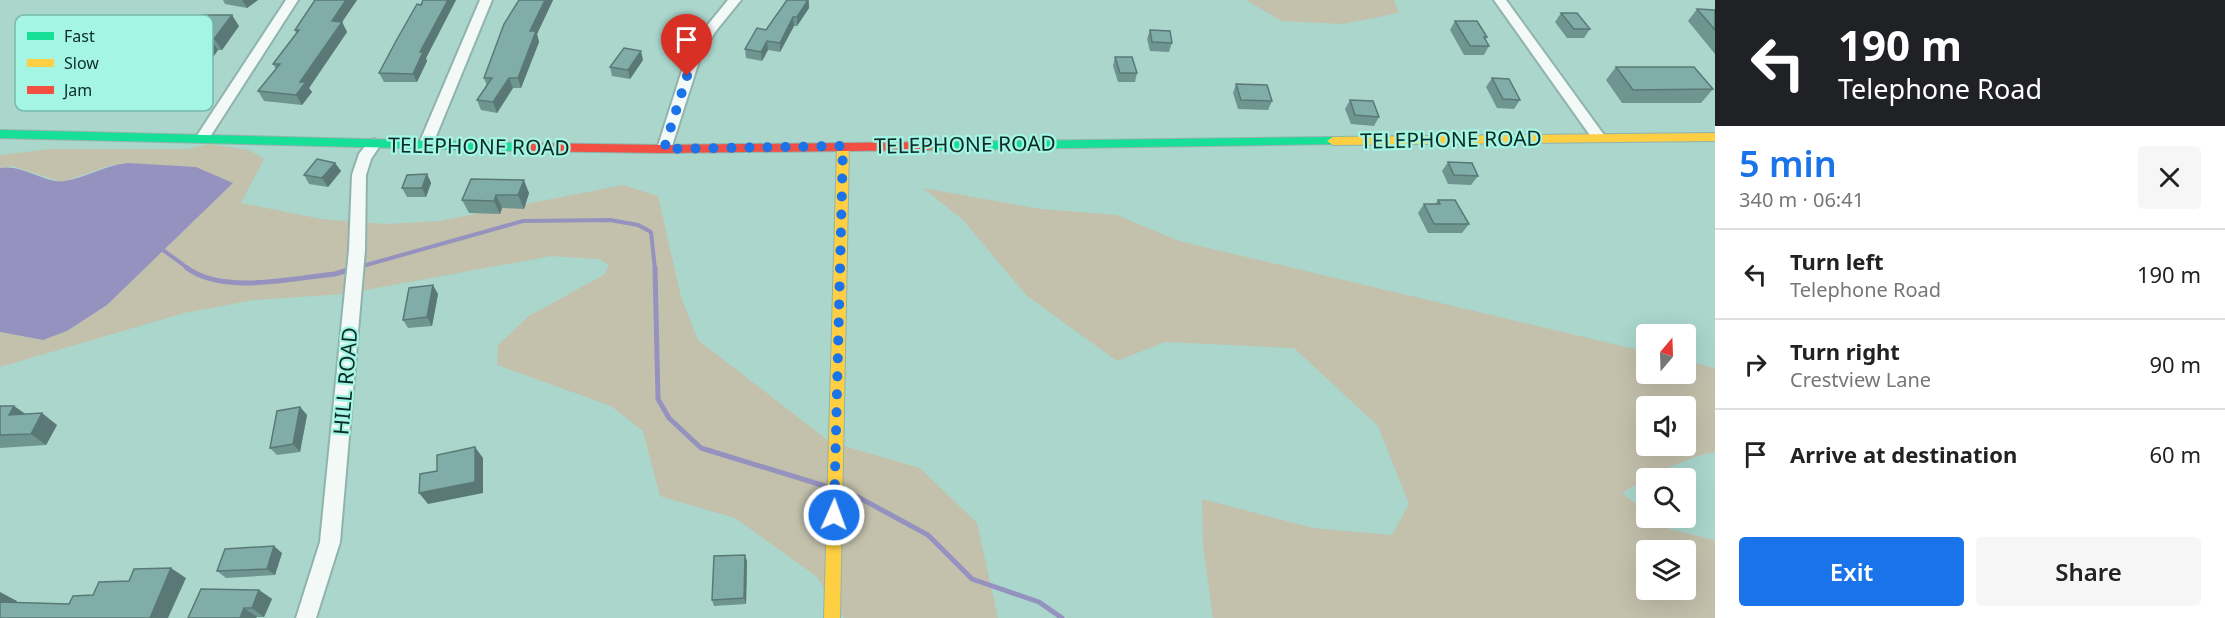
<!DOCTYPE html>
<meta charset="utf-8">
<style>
:root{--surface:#fff;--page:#f6f6f6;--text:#222;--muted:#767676;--line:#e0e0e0;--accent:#1a73e8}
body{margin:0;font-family:"Noto Sans",sans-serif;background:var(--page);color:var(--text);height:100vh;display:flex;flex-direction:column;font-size:22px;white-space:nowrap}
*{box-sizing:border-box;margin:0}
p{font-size:20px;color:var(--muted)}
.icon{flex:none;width:33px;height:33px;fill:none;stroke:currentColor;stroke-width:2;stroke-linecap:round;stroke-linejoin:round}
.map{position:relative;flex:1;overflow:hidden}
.details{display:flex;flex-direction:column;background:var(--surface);width:510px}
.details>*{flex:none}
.top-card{background:#202124;color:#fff;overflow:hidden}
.needle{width:39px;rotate:19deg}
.tools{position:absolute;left:1636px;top:324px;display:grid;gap:12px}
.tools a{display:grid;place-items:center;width:60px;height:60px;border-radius:6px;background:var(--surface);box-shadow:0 6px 24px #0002;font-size:30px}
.pin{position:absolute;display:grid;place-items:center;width:51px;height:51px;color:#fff;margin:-62px -26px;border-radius:50% 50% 50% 0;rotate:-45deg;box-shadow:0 0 6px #0007}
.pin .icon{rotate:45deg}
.me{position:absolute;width:66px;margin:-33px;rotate:2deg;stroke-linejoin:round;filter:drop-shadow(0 0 4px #0008)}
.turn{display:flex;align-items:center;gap:21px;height:126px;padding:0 24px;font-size:27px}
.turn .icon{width:78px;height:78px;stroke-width:2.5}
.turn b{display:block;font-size:42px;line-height:51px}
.round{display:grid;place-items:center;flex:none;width:63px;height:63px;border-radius:6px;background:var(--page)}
.overview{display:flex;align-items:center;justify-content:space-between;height:102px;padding:0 24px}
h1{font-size:36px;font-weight:600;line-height:45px;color:var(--accent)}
.button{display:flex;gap:12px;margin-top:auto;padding:12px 24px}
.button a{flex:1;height:69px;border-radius:6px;background:var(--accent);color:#fff;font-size:24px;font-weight:600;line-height:69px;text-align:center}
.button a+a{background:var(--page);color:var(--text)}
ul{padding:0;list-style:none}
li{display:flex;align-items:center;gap:18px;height:90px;padding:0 24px;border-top:2px solid var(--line)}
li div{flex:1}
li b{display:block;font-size:22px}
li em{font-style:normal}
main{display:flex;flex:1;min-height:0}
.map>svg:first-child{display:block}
.green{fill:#c3c1ac;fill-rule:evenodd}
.water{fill:#9692bf}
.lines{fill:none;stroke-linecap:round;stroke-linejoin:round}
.stream-far1{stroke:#9692bf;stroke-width:4}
.stream{stroke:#9692bf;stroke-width:5}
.street-casing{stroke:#90b3ac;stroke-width:4}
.fast-casing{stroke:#90b3ac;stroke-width:2}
.slow-casing{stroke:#90b3ac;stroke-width:2}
.jam-casing{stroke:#90b3ac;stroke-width:2}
.street{fill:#f2f9f7;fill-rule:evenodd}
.fast{fill:#16e098;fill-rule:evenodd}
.slow{fill:#ffcf43;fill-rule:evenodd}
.jam{fill:#f24e42;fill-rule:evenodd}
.wall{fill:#6f9591}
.shaded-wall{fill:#5a7976}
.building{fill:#81ada9;stroke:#5a7976;stroke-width:1.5}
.route{stroke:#1a73e8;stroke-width:10;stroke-dasharray:0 18}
.labels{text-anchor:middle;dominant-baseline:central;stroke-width:4.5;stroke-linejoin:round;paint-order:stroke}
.street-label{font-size:21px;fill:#092c26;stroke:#a5f5e4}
.key{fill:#a5f5e4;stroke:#76b9ab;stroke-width:1.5}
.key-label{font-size:16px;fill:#092c26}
</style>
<main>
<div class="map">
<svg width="1715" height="618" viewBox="0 0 1715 618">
<rect width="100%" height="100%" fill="#aad6cc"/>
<!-- green -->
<g class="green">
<polygon points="1246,0 1394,0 1399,13 1342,24 1282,21"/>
<polygon points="209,144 249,150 264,159 241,203 321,219 386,224 439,221 623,185 658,196 681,297 698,340 830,442 920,468 977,523 998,618 844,618 816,576 735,518 660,496 643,431 611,406 497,365 498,345 529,316 605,274 609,265 599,259 551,256 344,294 254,300 184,313 0,367 0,332 43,340 67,331 107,305 233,183 112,165 62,182 12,166 0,168 0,155 50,149 187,149"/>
<path d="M923,188l117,21 77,6 62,26 468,111v22h39v-13l29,7v84c-33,6 -65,25 -93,41l25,19v6h7l15,11 46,11v78h-502l-10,-72 -1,-47 111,29 79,7 17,-31 -31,-78 -84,-78 -129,-6 -48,19 -91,-66 -63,-75zM1647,406h39v40h-39zM1686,550v40h-39v-40z"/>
</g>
<!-- water -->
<path class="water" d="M128,163l68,4 37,16 -126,122 -40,26 -24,9 -43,-8v-164c23,-4 46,16 64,13 22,-3 41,-16 64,-18z"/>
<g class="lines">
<!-- stream-far1 -->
<g class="stream-far1">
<polyline points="163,250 189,269"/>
<polyline points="359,267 523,221 610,220 638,225 651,232 655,269"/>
</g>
<!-- stream -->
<g class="stream">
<path d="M187,268c37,27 105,10 148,6l16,-5"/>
<polyline points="655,268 658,399 669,418 701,448 825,486"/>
<polyline points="844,492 856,496 928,535 972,579 1039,602 1062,618"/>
</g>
<!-- street casing -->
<g class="street-casing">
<g id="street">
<polygon points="286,0 298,0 208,140 198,140 196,137 198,134"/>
<polygon points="480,0 492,0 432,146 430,149 420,149 418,146"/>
<polygon points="728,0 741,0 715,32 700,58 671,149 669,152 659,152 657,149 686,58 706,27"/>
<polygon points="1494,0 1506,0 1604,135 1606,138 1604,141 1594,141"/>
<polygon points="374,139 381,144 371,159 366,175 365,250 340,542 316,618 296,618 320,542 349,250 352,175 359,154 369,141"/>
</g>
</g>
<!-- fast casing -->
<g class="fast-casing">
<g id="fast">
<polygon points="0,130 523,143 529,147 523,151 0,138"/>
<polygon points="1333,137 1339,141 1337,144 930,150 924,146 930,142"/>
</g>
</g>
<!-- slow casing -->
<g class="slow-casing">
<g id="slow">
<polygon points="1715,133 1715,141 1333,145 1327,141 1333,137"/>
<polygon points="843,142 849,146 840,618 824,618 837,146"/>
</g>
</g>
<!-- jam casing -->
<g class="jam-casing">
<polygon id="jam" points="930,142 936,146 930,150 664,153 523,151 517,147 523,143 664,145"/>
</g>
<!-- street -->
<use href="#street" class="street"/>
<!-- fast -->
<use href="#fast" class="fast"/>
<!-- slow -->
<use href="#slow" class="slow"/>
<!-- jam -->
<use href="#jam" class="jam"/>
</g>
<!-- wall -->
<g class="wall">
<polygon points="223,0 258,0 247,8 225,4"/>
<polygon points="315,0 357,0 342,22 347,32 309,88 312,92 302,105 264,101 258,91 276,69 273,64 296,33 295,30"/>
<polygon points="423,0 456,0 426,58 427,61 417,82 384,82 379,73"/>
<polygon points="519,0 553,0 537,34 539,42 521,88 513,88 497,113 481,110 477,100 487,86 484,78"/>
<polygon points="787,0 809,0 809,8 797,26 794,26 780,52 768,50 762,61 746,58 745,49 766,30"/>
<polygon points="1697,9 1715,10 1715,54 1688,21"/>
<polygon points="1561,13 1590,29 1584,38 1567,38 1555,22"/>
<polygon points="202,15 239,26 222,50 218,50 196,81 171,81 162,70"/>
<polygon points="1455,21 1487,37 1485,40 1489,46 1484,55 1464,55 1450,30"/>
<polygon points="1150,30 1172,43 1169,52 1150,51 1147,39"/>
<polygon points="1115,57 1137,73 1135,82 1118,82 1113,66"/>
<polygon points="643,60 630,79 612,76 610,67"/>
<polygon points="1616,67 1713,89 1701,103 1622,103 1606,80"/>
<polygon points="1492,78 1520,100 1514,109 1497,108 1486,87"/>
<polygon points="1236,84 1272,101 1268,110 1238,109 1233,93"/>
<polygon points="1350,100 1379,117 1374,126 1351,124 1345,109"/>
<polygon points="1448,162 1478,176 1471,185 1448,184 1442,171"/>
<polygon points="335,163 341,171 328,187 309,184 304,175"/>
<polygon points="427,174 431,183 426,197 407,197 402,188"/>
<polygon points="471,179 529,193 524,209 502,208 500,214 469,213 462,200"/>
<polygon points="1438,200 1469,224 1462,233 1428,233 1418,213 1424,204 1435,204"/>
<polygon points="438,294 432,326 408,328 403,320"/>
<polygon points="0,406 57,425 46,445 0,448"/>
<polygon points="300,407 307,415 300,452 277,455 270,448"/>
<polygon points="282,553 275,575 226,578 217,571"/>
<polygon points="747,561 746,604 714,606 712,600"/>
<polygon points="259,590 272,599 264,617 257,617 256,618 188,618"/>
</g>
<!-- shaded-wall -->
<g class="shaded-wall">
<polygon points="242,0 258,0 247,8"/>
<polygon points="346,0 357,0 342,22 347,32 309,88 312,92 302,105 296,95 300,82 332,21"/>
<polygon points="448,0 456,0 426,58 427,61 417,82 413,74 420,52"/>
<polygon points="545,0 553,0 537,34 539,42 521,88 518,78 530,31"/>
<polygon points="808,0 809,8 797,26 797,17"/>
<polygon points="232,15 239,26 222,50 214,39"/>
<polygon points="793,17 794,26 780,52 780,43"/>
<polygon points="210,39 218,50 196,81 189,70"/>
<polygon points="767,41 768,50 762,61 761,52"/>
<polygon points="641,51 643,60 630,79 628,70"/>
<polygon points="509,78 513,88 497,113 493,102"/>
<polygon points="335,163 341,171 328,187 322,178"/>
<polygon points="427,174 431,183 426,197 422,188"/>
<polygon points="524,180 529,193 524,209 518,195"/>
<polygon points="496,195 502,208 500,214 494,201"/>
<polygon points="433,285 438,294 432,326 427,317"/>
<polygon points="14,406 30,417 9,415"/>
<polygon points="300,407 307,415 300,452 293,444"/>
<polygon points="42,413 57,425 46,445 31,434"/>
<polygon points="475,447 483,458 483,493 428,504 419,493"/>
<polygon points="274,546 282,553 275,575 267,569"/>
<polygon points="745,555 747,561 746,604 744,598"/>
<polygon points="171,568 186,578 168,618 150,618"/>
<polygon points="259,590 272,599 264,617 252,608"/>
<polygon points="0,592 17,601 12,611 0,605"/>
<polygon points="244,608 257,617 256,618 240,618"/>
</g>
<!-- building -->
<g class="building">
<polygon points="315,0 346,0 332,21 342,22 300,82 306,82 296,95 258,91 280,64 273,64 299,30 295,30"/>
<polygon points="423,0 448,0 420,52 423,52 413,74 379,73 396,41 417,4 421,5"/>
<polygon points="519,0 545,0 530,31 536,31 518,78 509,78 493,102 477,100 492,78 484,78 504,24"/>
<polygon points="787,0 808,0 797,17 793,17 780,43 767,41 761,52 745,49 757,28 766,30"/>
<polygon points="1697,9 1715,10 1715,30"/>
<polygon points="1561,13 1577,13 1590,29 1574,29"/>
<polygon points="202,15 232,15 214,39 210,39 189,70 162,70"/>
<polygon points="1455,21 1477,21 1487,37 1484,37 1489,46 1470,46"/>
<polygon points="1150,30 1170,31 1172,43 1152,42"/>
<polygon points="624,48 641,51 628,70 610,67"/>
<polygon points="1115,57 1132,57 1137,73 1120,73"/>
<polygon points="1616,67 1694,67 1713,89 1633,90"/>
<polygon points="1492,78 1509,79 1520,100 1503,99"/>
<polygon points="1236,84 1267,85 1272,101 1241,100"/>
<polygon points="1350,100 1373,101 1379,117 1355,115"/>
<polygon points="317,159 335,163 322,178 304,175"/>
<polygon points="1448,162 1472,163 1478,176 1454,175"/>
<polygon points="427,174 422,188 402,188 407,175"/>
<polygon points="471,179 524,180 518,195 496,195 494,201 462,200"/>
<polygon points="1438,200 1455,200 1469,224 1434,224 1424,204 1440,204"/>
<polygon points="433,285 427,317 403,320 409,288"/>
<polygon points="0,406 14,406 9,415 42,413 31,434 0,435"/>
<polygon points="300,407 293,444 270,448 277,411"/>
<polygon points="475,447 475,482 419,493 420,474 437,471 437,455"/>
<polygon points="274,546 267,569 217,571 225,549"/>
<polygon points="745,555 744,598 712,600 714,556"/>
<polygon points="171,568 150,618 0,618 0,602 69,604 73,596 93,595 99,582 129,581 134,569"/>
<polygon points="201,589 259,590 252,608 244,608 240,618 188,618"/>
</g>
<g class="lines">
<!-- route -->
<polyline class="route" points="687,76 664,149 843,146 834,515"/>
</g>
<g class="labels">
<!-- street labels -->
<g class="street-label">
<text transform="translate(1451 139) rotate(-1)">TELEPHONE ROAD</text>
<text transform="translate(965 144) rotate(-1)">TELEPHONE ROAD</text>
<text transform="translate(479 146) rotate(1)">TELEPHONE ROAD</text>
<text transform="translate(345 381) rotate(-85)">HILL ROAD</text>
</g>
</g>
<!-- legend -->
<rect x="15" y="15" width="198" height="96" rx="9" class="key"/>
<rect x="27" y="32" width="27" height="8" fill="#16e098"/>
<rect x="27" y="59" width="27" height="8" fill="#ffcf43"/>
<rect x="27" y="86" width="27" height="8" fill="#f24e42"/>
<g class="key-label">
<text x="64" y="42">Fast</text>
<text x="64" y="69">Slow</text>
<text x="64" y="96">Jam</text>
</g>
</svg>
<div class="tools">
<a><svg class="needle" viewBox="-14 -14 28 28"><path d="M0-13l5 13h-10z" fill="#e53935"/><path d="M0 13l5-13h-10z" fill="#767676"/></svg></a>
<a><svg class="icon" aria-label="sound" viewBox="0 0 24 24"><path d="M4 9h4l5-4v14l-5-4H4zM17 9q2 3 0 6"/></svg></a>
<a><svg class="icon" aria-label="search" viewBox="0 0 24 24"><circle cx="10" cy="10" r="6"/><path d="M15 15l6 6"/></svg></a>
<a><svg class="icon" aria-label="layers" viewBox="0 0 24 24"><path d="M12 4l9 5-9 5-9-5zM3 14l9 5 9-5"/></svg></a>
</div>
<div class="pin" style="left:687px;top:76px;background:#d93025"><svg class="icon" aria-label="arrive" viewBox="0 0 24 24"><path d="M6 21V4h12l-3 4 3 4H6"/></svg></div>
<svg class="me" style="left:834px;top:515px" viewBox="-20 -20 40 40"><circle r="17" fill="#1a73e8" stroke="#fff" stroke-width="3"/><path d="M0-11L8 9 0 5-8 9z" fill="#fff"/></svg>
</div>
<section class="details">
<div class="top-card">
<div class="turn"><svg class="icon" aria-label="left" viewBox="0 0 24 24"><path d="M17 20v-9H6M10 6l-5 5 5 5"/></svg><div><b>190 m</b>Telephone Road</div></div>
</div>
<div class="overview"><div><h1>5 min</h1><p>340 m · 06:41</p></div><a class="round"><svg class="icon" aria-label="close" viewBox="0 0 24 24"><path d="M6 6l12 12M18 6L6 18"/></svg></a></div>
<ul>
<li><svg class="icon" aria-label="left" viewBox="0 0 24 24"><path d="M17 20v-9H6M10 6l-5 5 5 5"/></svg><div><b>Turn left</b><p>Telephone Road</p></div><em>190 m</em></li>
<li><svg class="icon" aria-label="right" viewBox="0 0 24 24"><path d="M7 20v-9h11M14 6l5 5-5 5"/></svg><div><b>Turn right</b><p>Crestview Lane</p></div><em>90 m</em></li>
<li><svg class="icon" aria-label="arrive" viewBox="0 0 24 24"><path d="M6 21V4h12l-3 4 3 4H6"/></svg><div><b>Arrive at destination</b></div><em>60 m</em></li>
</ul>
<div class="button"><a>Exit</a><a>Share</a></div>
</section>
</main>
